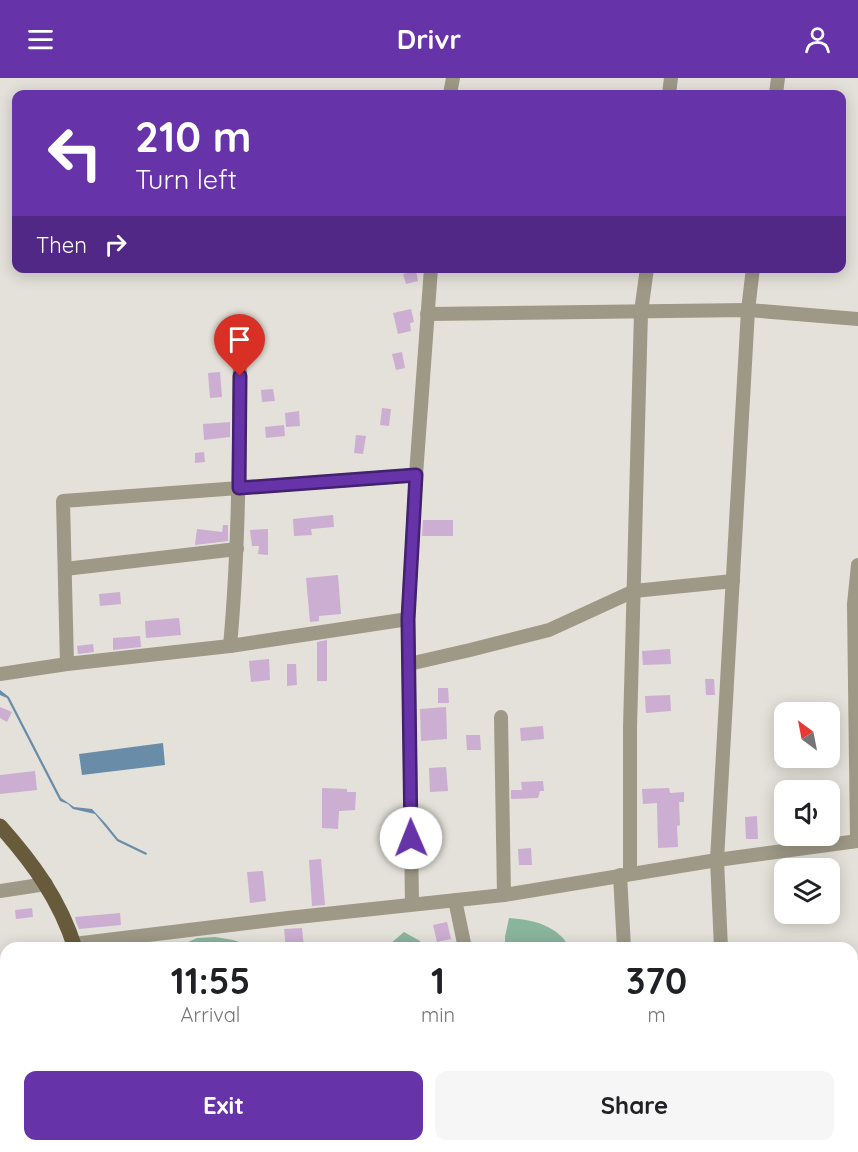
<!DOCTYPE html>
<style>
:root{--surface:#fff;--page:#f6f6f6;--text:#202124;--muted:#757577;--accent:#6733a9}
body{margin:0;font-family:Quicksand,sans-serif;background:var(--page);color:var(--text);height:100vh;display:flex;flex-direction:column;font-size:22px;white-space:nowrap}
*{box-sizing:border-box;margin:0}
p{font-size:20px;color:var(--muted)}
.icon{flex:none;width:33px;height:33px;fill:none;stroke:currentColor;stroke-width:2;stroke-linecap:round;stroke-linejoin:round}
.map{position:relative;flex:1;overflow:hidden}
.sheet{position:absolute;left:0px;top:864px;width:858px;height:210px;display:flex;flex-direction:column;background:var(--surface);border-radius:18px 18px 0 0;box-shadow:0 3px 15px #0003}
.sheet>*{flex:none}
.top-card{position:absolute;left:12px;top:12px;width:834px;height:183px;border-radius:12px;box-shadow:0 3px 15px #0003;background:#6733a9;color:#fff;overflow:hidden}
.needle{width:39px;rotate:328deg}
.buttons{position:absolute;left:774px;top:624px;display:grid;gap:12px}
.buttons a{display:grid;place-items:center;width:66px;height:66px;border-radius:12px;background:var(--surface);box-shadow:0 3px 15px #0003;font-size:30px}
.pin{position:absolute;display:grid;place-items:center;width:51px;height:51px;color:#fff;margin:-62px -26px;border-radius:50% 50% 50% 0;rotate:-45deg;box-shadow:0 0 6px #0007}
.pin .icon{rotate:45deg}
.me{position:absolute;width:66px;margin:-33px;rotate:359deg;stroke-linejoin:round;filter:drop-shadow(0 0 4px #0008)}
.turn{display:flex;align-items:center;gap:21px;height:126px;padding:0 24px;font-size:27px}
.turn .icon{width:78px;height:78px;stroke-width:2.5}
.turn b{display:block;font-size:42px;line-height:51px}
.then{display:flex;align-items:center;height:57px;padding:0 24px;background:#0003;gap:12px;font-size:22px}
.eta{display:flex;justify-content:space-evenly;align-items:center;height:102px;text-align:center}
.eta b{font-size:36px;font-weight:700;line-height:42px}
.cta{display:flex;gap:12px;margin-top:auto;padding:12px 24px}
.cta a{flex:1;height:69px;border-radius:12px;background:var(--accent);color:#fff;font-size:24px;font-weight:700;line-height:69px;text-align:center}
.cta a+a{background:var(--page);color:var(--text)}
header{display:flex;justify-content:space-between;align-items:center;height:78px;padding:0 24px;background:var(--accent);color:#fff;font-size:27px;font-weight:700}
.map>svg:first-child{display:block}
.forest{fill:#8ab59d}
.water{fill:#698da8}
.building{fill:#cbaed1}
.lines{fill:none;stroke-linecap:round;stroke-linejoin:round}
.minor{stroke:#9e9886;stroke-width:14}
.major{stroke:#675b3b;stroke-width:15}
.route-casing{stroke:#43216e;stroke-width:15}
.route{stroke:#6733a9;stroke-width:10}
</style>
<header><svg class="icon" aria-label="menu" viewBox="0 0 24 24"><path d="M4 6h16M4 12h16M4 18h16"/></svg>Drivr<svg class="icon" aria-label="person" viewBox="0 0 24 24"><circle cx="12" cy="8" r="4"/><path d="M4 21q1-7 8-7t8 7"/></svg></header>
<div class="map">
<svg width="858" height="1074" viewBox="0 0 858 1074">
<rect width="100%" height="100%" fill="#e3e1d9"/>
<!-- forest -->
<g class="forest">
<path d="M509,840c25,2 48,7 61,30h-65v-11z"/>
<polygon points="404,854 420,863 423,870 392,870 390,866"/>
<polygon points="215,859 233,862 258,870 175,870 197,860"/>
</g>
<!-- water -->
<g class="water">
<polygon points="0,612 9,619 61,720 74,729 92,731 106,746 118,761 147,775 146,777 117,763 95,736 73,731 68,726 60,723 7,620 0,617"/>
<polygon points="163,665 165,687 82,697 79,676"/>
</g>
<!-- building -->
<g class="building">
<polygon points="416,193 418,203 406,206 403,196"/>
<polygon points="411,231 414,244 410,245 411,253 398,256 393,235"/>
<polygon points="402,274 405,290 396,292 392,276"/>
<polygon points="220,294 222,319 210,320 208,295"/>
<polygon points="273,311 275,323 262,324 261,312"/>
<polygon points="382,330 391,331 389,348 380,347"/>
<polygon points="299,333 300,348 286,349 285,335"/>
<polygon points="230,344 230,359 204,362 203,346"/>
<polygon points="284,347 285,358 266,360 265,349"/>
<polygon points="356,357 366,358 363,376 354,375"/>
<polygon points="204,374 205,384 195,385 195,375"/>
<polygon points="333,437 334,449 311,451 312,457 294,458 293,441"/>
<polygon points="423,442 453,442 453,458 422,458"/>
<polygon points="223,447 228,447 228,463 195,467 197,451 222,454"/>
<polygon points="268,451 268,477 258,476 259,468 252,468 250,452"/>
<polygon points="338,497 341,536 319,538 319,543 310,544 306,500"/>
<polygon points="120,514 121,526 100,528 99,516"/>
<polygon points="179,540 181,557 146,560 145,543"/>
<polygon points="140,558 141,569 113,572 113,560"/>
<polygon points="327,562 327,603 317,603 317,564"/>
<polygon points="93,566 94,574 78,576 77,568"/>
<polygon points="670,571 671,586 643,587 642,573"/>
<polygon points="269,581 270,602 251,604 249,583"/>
<polygon points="287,586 296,586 297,607 287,608"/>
<polygon points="705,601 714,601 715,617 706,617"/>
<polygon points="438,610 448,610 449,625 438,625"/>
<polygon points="670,617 671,633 646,635 645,618"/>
<polygon points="0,629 12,634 7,644 0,640"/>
<polygon points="446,629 447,661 421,663 420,631"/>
<polygon points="543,648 544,661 521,663 520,650"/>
<polygon points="466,657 480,657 481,672 467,672"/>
<polygon points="446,689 448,713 430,714 429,690"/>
<polygon points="35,693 37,712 0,716 0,697"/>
<polygon points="543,703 544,713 540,713 538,720 511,721 511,712 522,712 521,704"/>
<polygon points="322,710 347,711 347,714 356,714 355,732 339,733 338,751 322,750"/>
<polygon points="669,710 670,715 684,714 684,724 679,724 680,747 677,748 678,769 658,770 657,725 643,726 642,711"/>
<polygon points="757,738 758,761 746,761 745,739"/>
<polygon points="531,770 532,787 519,787 518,771"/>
<polygon points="321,781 325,827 312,828 309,782"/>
<polygon points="263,793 266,823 250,825 247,794"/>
<polygon points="32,830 33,839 16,841 15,832"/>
<polygon points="120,835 121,847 79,851 76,844 75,839"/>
<polygon points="447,844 451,861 437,864 433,847"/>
<polygon points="302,850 304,870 286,870 284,851"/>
</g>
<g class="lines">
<!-- minor -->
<g class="minor">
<polyline points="450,16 453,0"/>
<polyline points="669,16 671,0"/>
<polyline points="776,16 778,0"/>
<polyline points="427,236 748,232 858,241"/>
<polyline points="65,491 237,471"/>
<path d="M230,568c9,-98 9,-195 10,-293"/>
<polyline points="67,586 63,423 416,397"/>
<polyline points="409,586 470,572 549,552 634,513 733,503"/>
<polyline points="0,596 67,586 230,568 408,541"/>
<polyline points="501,639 504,817"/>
<polyline points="857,763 854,526 858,487"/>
<polyline points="630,796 630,650 641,234 647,190"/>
<polyline points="620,797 624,870"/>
<polyline points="0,813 46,806"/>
<polyline points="455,822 465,870"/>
<polyline points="412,826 408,541 416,397 431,190"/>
<polyline points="74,866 288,840 504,817 717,782 858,763"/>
<polyline points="721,870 717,782 748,232 753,190"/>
<polyline points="0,931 6,930"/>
<polyline points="852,1064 858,1063"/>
<polyline points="575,1068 576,1074"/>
<polyline points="750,1068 751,1074"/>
<polyline points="794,1074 830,1068"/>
</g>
<!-- major -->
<g class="major">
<path d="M0,748c33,37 60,74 75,122"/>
<polyline points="105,1068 106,1074"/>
</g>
</g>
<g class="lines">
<!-- route casing -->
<g class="route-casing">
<polyline id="route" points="240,298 239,410 416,397 408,541 411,760"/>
</g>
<!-- route -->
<use href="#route" class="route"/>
</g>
</svg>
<div class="buttons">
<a><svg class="needle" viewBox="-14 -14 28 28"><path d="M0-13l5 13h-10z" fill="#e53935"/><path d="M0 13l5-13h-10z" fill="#757577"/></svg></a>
<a><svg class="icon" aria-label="sound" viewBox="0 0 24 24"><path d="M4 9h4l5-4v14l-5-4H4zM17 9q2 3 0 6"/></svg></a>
<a><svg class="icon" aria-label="layers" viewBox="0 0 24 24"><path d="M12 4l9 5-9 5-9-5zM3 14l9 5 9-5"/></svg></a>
</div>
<div class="pin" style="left:240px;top:298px;background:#d93025"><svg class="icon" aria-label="arrive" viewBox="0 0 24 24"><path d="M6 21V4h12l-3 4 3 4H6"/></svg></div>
<svg class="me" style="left:411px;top:760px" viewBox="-20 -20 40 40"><circle r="19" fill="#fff"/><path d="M0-13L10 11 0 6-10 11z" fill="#6733a9"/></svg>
<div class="top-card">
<div class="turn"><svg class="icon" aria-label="left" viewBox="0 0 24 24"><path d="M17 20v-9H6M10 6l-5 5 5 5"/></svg><div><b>210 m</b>Turn left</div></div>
<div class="then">Then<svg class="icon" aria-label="right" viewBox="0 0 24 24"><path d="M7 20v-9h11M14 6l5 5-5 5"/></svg></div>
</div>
<section class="sheet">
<div class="eta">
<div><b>11:55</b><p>Arrival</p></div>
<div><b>1</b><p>min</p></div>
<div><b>370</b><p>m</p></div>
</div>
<div class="cta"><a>Exit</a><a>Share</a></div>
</section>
</div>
